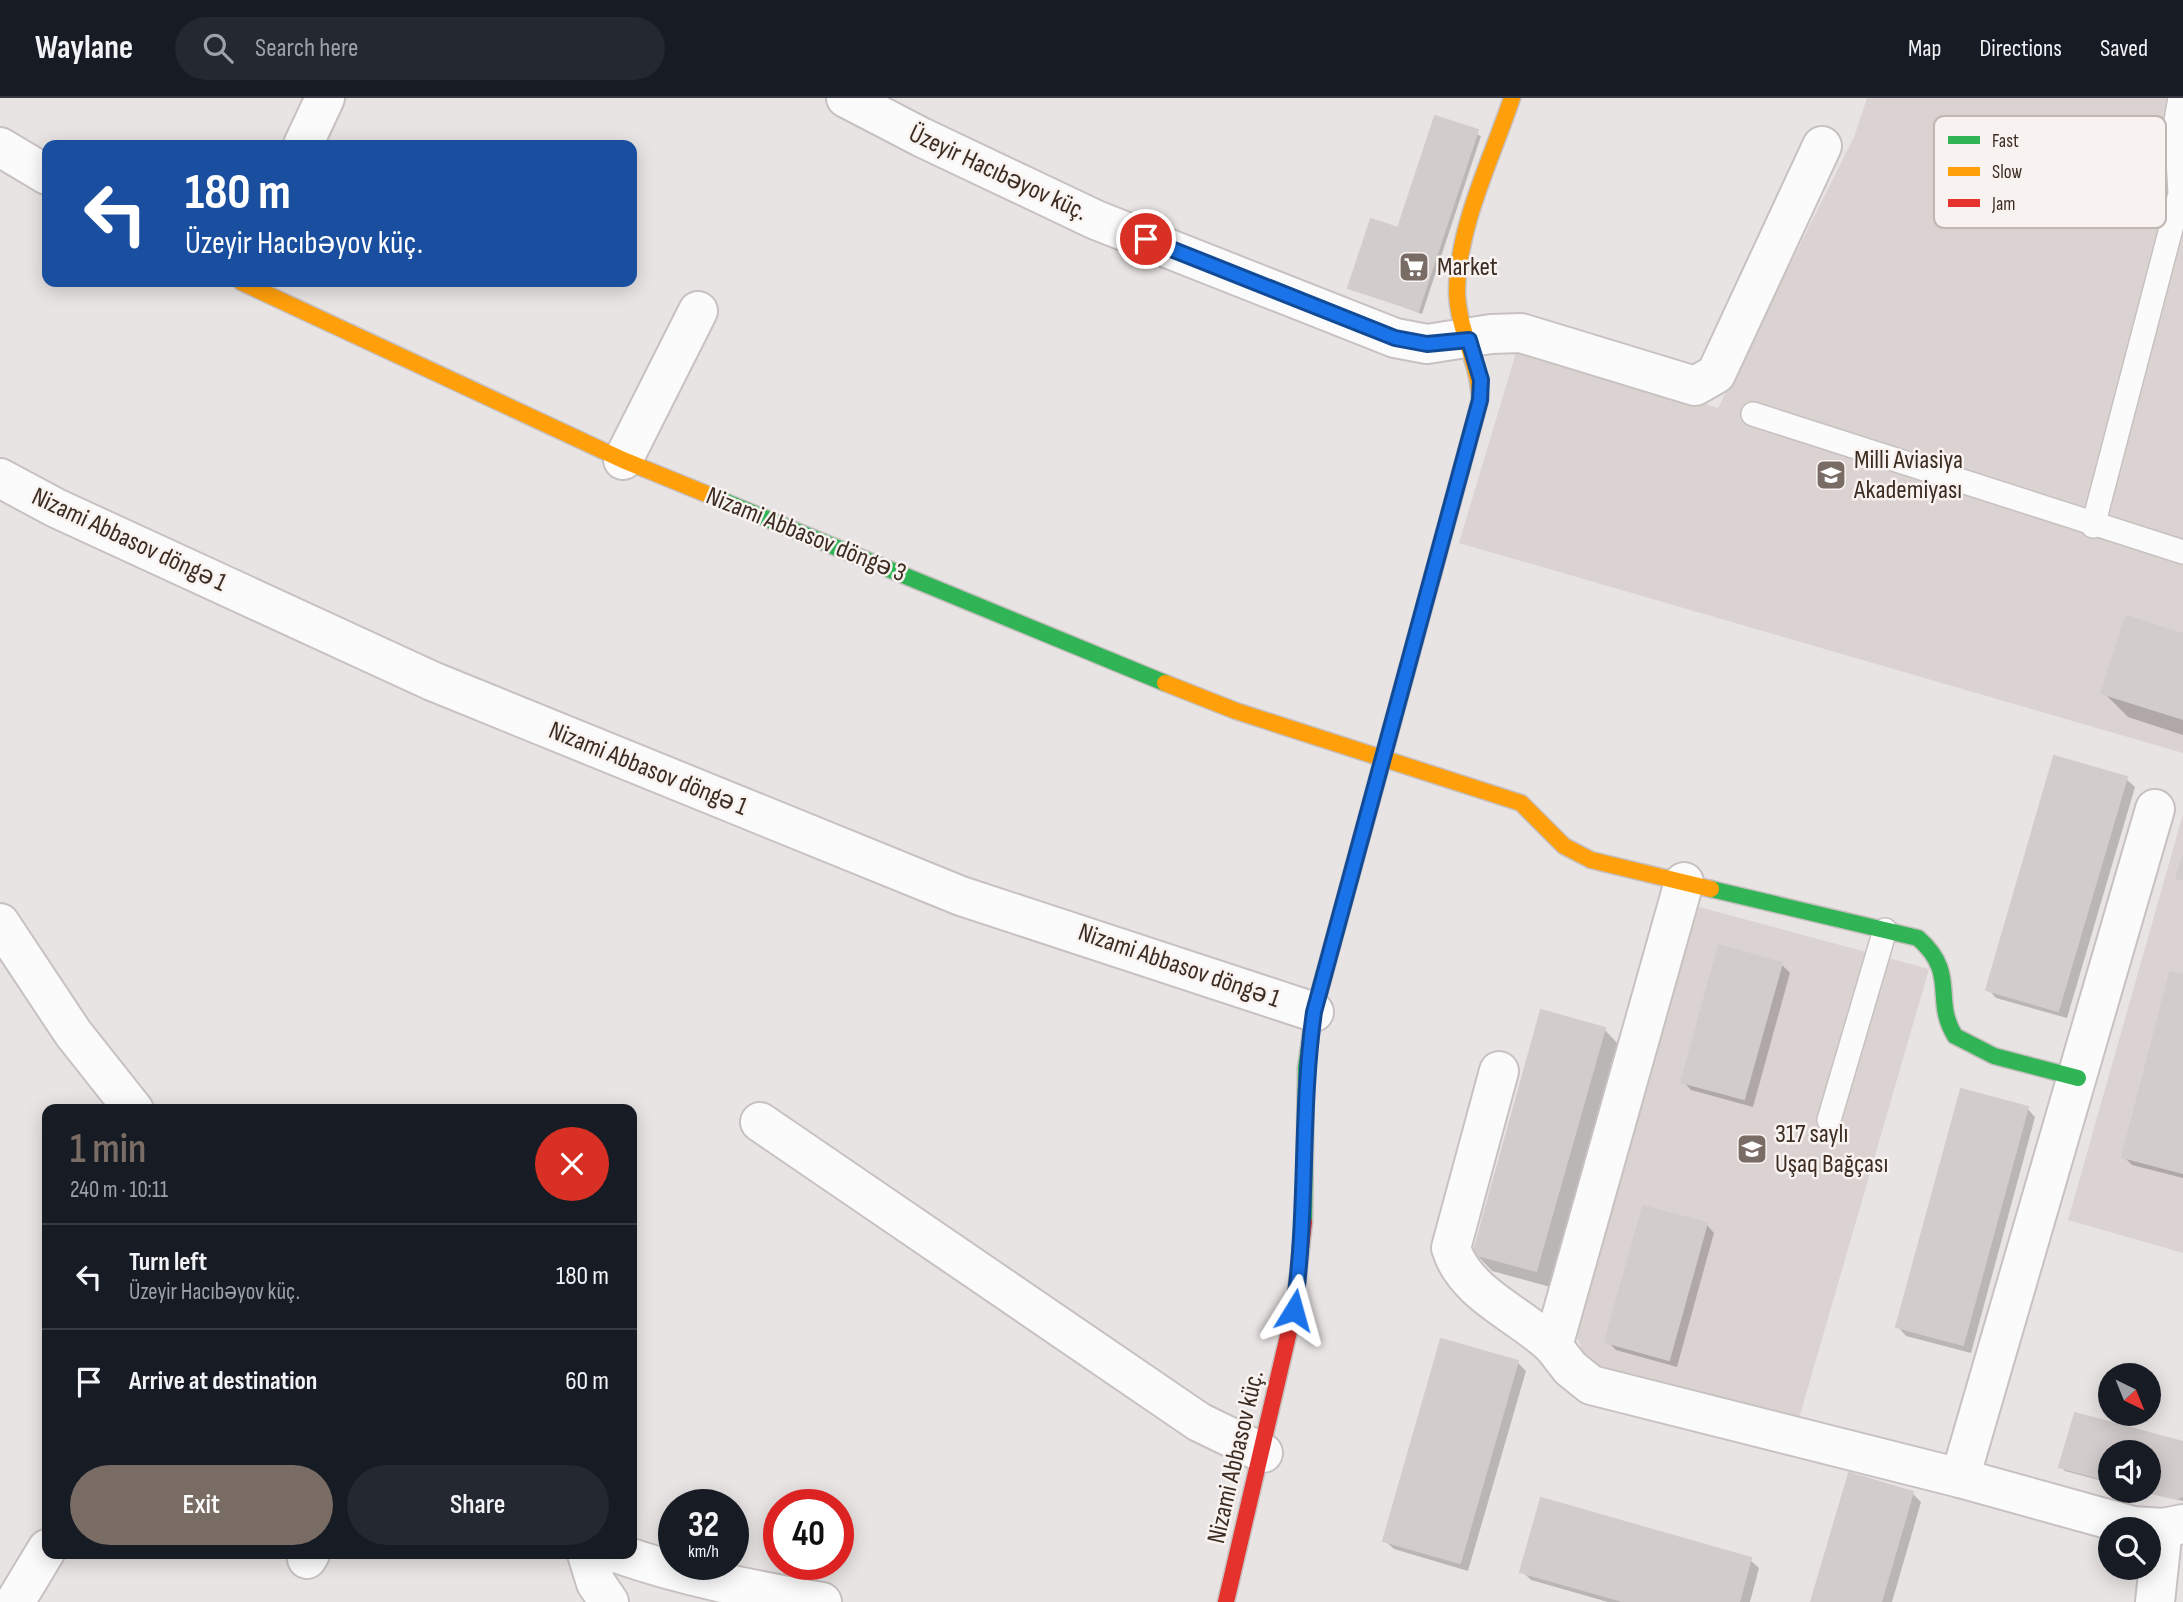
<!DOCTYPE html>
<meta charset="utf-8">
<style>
:root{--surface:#171b24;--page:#242831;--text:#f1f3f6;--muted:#9ea1a6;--line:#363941;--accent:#796c65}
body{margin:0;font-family:"Sofia Sans Condensed",sans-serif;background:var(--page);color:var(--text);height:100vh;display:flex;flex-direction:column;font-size:26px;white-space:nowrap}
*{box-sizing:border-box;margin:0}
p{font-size:23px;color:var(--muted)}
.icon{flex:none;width:38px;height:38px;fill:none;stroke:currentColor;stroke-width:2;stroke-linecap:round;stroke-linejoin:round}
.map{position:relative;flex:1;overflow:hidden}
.panel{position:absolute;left:42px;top:1006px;width:595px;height:455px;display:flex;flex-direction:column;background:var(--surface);border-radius:14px;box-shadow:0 4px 18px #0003}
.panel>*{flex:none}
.hud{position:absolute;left:42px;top:42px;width:595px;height:147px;border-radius:14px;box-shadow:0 4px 18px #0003;background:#1a4fa0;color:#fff;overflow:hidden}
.needle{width:46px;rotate:137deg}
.tools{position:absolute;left:2098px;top:1265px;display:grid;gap:14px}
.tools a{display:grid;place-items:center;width:63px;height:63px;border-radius:50%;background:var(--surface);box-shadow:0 4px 18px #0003;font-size:35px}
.speed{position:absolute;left:658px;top:1391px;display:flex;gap:14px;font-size:35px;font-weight:700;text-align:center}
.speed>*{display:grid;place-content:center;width:91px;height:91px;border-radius:50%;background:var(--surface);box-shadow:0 4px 18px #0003;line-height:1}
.speed small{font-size:18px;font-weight:400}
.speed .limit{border:10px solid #d22;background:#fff;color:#111}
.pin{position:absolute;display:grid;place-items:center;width:60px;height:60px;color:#fff;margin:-30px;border:4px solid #fff;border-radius:50%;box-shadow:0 2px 7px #0007}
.me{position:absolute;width:77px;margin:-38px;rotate:8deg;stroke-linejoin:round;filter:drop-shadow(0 0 5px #0008)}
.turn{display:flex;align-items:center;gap:24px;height:147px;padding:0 28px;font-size:32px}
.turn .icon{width:91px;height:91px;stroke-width:2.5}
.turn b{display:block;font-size:49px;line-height:60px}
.round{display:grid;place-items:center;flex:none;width:74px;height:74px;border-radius:37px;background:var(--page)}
.overview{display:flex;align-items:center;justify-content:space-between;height:119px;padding:0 28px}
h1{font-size:42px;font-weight:600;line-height:52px;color:var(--accent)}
.primary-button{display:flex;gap:14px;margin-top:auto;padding:14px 28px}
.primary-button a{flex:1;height:80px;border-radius:42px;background:var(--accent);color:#fff;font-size:28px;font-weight:600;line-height:80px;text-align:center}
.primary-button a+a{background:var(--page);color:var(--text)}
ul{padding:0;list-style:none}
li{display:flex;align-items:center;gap:21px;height:105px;padding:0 28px;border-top:2px solid var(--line)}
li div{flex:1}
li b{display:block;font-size:26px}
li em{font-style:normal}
header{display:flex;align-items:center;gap:42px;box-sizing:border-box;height:98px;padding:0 35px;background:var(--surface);border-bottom:2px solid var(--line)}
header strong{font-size:33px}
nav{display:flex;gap:38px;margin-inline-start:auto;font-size:24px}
.search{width:490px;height:63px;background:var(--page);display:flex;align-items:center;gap:18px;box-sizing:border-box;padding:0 24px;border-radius:38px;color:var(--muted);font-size:26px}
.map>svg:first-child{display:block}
.built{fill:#dbd3d1}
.shadow{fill:#0003}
.building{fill:#d2cdcc;stroke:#d2cdcc;stroke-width:2}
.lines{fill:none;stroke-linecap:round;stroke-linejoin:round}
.lane-casing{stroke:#c7c2c1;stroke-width:26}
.street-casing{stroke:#c7c2c1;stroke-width:42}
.fast-casing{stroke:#c5bfbe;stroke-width:19}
.slow-casing{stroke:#c5bfbe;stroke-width:19}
.jam-casing{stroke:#c5bfbe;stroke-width:19}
.lane{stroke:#fcfbfb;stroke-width:23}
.street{stroke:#fcfbfb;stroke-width:38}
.fast{stroke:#30b455;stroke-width:16}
.slow{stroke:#ff9f0a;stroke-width:16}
.jam{stroke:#e5322d;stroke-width:16}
.route-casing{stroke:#114b97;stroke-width:18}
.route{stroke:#1a73e8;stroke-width:12}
.labels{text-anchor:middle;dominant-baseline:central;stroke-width:5;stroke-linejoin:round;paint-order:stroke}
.street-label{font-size:26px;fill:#3d2c21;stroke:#f8f3f1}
.poi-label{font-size:26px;fill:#3d2c21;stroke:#f8f3f1;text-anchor:start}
.key{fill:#f8f3f1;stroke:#c0b7b3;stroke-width:2}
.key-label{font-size:19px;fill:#3d2c21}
</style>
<header>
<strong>Waylane</strong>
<div class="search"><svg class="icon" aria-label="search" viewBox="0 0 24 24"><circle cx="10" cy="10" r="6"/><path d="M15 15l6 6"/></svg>Search here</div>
<nav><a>Map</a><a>Directions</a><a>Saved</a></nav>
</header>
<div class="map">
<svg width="2183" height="1504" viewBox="0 0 2183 1504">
<rect width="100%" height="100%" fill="#e9e4e4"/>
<!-- built -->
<g class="built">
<polygon points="1867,0 2183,0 2183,655 1459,445 1518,248 1718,310 1854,39"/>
<polygon points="2183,716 2183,1155 2068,1122"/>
<polygon points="1699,809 1929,871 1798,1324 1588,1268 1574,1231"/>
</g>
<!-- shadow -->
<g class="shadow">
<polygon points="1436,20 1481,38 1422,216 1350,189 1399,132"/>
<polygon points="2183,538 2183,637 2128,619 2103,594"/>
<polygon points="2126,681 2135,689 2067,920 1996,900 1988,891"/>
<polygon points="1781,866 1790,875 1753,1009 1691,992 1683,983"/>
<polygon points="2183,879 2183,1080 2132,1067 2123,1058"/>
<polygon points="1604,931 1621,949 1554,1190 1492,1173 1475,1155"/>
<polygon points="2027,1010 2035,1019 1971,1255 1906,1238 1898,1229"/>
<polygon points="1706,1126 1714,1135 1677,1269 1616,1252 1607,1243"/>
<polygon points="1517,1264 1526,1273 1468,1473 1394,1451 1385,1443"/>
<polygon points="2076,1317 2183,1346 2183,1403 2139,1393 2149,1393 2149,1354 2110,1354 2110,1385 2065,1373 2061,1369"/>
<polygon points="1912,1395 1921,1404 1892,1504 1813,1504"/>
<polygon points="1750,1462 1759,1470 1750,1504 1608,1504 1531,1482 1522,1473"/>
</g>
<!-- building -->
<g class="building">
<polygon points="1435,18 1478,32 1418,213 1348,190 1371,121 1398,130"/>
<polygon points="2126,518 2183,536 2183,621 2101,595"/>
<polygon points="2054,658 2127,679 2058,913 1986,892"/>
<polygon points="2183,758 2183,782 2176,780"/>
<polygon points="1719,847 1782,865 1744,1001 1681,984"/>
<polygon points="2170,874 2183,877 2183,1075 2122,1059"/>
<polygon points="1541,912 1605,930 1536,1173 1473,1156"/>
<polygon points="1961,991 2028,1009 1963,1247 1896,1229"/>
<polygon points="1643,1108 1707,1125 1669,1262 1605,1244"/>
<polygon points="1441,1241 1518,1263 1460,1465 1383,1443"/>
<polygon points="2075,1315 2183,1344 2183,1398 2176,1401 2146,1393 2149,1393 2149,1354 2110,1354 2110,1383 2059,1369"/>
<polygon points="1849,1375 1913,1394 1881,1504 1811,1504"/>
<polygon points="1541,1400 1751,1460 1739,1504 1626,1504 1520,1474"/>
</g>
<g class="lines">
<!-- lane casing -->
<g class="lane-casing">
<g id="lane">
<polyline points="1753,316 2183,454"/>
<polyline points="2093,428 2180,96 2176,23 2180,0"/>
<polyline points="1829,1022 1885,832"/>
</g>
</g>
<!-- street casing -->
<g class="street-casing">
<g id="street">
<polyline points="846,0 921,39 1096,122 1395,240 1427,246 1491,236 1521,235 1695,288 1716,276 1822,48"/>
<polyline points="303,47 325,0"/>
<polyline points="0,49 47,77"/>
<polyline points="623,362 698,213"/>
<polyline points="0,380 56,410 432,583 961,798 1314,914"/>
<polyline points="1684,784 1553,1248 1570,1270 1591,1287 1960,1380 2133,1428 2163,1430 2183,1426"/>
<polyline points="0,825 73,935 134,1012"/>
<path d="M1499,973l-48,177c14,46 69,66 102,98"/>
<polyline points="760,1024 1199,1324 1263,1355"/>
<polyline points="1960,1380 2155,711"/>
<polyline points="587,1456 596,1485 609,1504"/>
<path d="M619,1456c66,23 134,36 203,48"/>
<polyline points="307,1461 310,1456"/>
<polyline points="15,1504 47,1451"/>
<polyline points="2155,1504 2163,1430"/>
</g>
</g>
<!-- fast casing -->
<g class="fast-casing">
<g id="fast">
<polyline points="709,397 1165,585"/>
<path d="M1711,791l207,49c41,36 14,61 37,98l39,20 84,22"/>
<polyline points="1304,1124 1306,970 1314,914 1433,476"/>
</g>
</g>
<!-- slow casing -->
<g class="slow-casing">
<g id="slow">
<polyline points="241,184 623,362 709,397"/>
<path d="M1433,476l47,-174c-1,-38 -23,-72 -23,-110 1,-65 35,-132 55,-192"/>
<polyline points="1165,585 1236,613 1521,705 1564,748 1591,762 1711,791"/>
</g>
</g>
<!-- jam casing -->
<g class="jam-casing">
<polyline id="jam" points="1226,1504 1294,1212 1304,1124"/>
</g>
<!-- lane -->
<use href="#lane" class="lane"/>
<!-- street -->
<use href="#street" class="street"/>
<!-- fast -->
<use href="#fast" class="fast"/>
<!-- slow -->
<use href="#slow" class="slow"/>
<!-- jam -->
<use href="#jam" class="jam"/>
</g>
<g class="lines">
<!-- route casing -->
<g class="route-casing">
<path id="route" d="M1146,141l249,99 32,6 42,-4 12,40 -1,20 -166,612c-14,99 -6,199 -20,298"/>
</g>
<!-- route -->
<use href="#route" class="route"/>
</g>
<!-- icons -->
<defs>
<g id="supermarket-square" transform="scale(1.575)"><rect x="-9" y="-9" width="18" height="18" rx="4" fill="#796c65" stroke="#f8f3f1"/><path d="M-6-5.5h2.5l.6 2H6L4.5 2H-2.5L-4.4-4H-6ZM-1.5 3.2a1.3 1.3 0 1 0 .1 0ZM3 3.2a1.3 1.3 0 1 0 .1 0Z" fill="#fff"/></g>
<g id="university-square" transform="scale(1.575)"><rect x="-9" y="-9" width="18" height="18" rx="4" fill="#796c65" stroke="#f8f3f1"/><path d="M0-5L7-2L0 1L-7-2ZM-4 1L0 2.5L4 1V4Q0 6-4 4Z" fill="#fff"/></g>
<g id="school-square" transform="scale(1.575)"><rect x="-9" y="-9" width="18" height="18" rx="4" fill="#796c65" stroke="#f8f3f1"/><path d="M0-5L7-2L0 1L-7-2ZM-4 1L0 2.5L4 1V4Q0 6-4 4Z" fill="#fff"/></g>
</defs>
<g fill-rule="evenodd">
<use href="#supermarket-square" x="1414" y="169"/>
<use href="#university-square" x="1831" y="377"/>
<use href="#school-square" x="1752" y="1051"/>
</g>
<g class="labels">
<!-- street labels -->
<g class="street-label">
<text transform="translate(998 75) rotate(25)">Üzeyir Hacıbəyov küç.</text>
<text transform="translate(806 437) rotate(22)">Nizami Abbasov döngə 3</text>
<text transform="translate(129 442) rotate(25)">Nizami Abbasov döngə 1</text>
<text transform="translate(648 671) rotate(22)">Nizami Abbasov döngə 1</text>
<text transform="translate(1179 868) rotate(19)">Nizami Abbasov döngə 1</text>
<text transform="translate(1236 1359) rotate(-77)">Nizami Abbasov küç.</text>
</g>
<!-- poi labels -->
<g class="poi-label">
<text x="1437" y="169">Market</text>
<text x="1854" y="362">Milli Aviasiya<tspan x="1854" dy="30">Akademiyası</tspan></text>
<text x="1775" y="1036">317 saylı<tspan x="1775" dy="30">Uşaq Bağçası</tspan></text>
</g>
</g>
<!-- legend -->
<rect x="1934" y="18" width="232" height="112" rx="10" class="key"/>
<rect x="1948" y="38" width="32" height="8" fill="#30b455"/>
<rect x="1948" y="69" width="32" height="9" fill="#ff9f0a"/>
<rect x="1948" y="101" width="32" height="8" fill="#e5322d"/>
<g class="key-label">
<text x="1992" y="49">Fast</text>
<text x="1992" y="80">Slow</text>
<text x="1992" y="112">Jam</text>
</g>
</svg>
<div class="tools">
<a><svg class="needle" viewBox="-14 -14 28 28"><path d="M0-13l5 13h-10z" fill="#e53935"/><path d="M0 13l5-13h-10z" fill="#9ea1a6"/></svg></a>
<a><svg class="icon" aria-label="sound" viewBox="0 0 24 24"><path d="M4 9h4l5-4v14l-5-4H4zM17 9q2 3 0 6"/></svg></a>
<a><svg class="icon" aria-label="search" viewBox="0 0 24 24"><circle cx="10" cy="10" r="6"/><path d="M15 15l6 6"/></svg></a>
</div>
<div class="speed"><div>32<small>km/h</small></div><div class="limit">40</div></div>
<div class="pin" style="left:1146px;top:141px;background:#d93025"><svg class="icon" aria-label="arrive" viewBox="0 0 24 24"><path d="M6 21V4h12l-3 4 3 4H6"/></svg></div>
<svg class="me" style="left:1294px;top:1212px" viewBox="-20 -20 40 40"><path d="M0-17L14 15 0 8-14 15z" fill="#1a73e8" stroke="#fff" stroke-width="4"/></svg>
<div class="hud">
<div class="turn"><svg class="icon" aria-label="left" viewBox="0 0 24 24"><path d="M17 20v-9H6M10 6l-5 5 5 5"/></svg><div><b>180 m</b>Üzeyir Hacıbəyov küç.</div></div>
</div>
<section class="panel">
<div class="overview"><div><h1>1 min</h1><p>240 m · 10:11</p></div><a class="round" style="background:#d93025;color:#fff"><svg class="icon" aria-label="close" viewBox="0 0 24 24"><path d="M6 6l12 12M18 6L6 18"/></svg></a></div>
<ul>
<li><svg class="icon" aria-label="left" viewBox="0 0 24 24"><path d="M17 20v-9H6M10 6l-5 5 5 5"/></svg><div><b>Turn left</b><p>Üzeyir Hacıbəyov küç.</p></div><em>180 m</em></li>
<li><svg class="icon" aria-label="arrive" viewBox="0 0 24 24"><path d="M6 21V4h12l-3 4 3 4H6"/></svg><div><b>Arrive at destination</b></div><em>60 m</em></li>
</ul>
<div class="primary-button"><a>Exit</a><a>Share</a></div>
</section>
</div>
